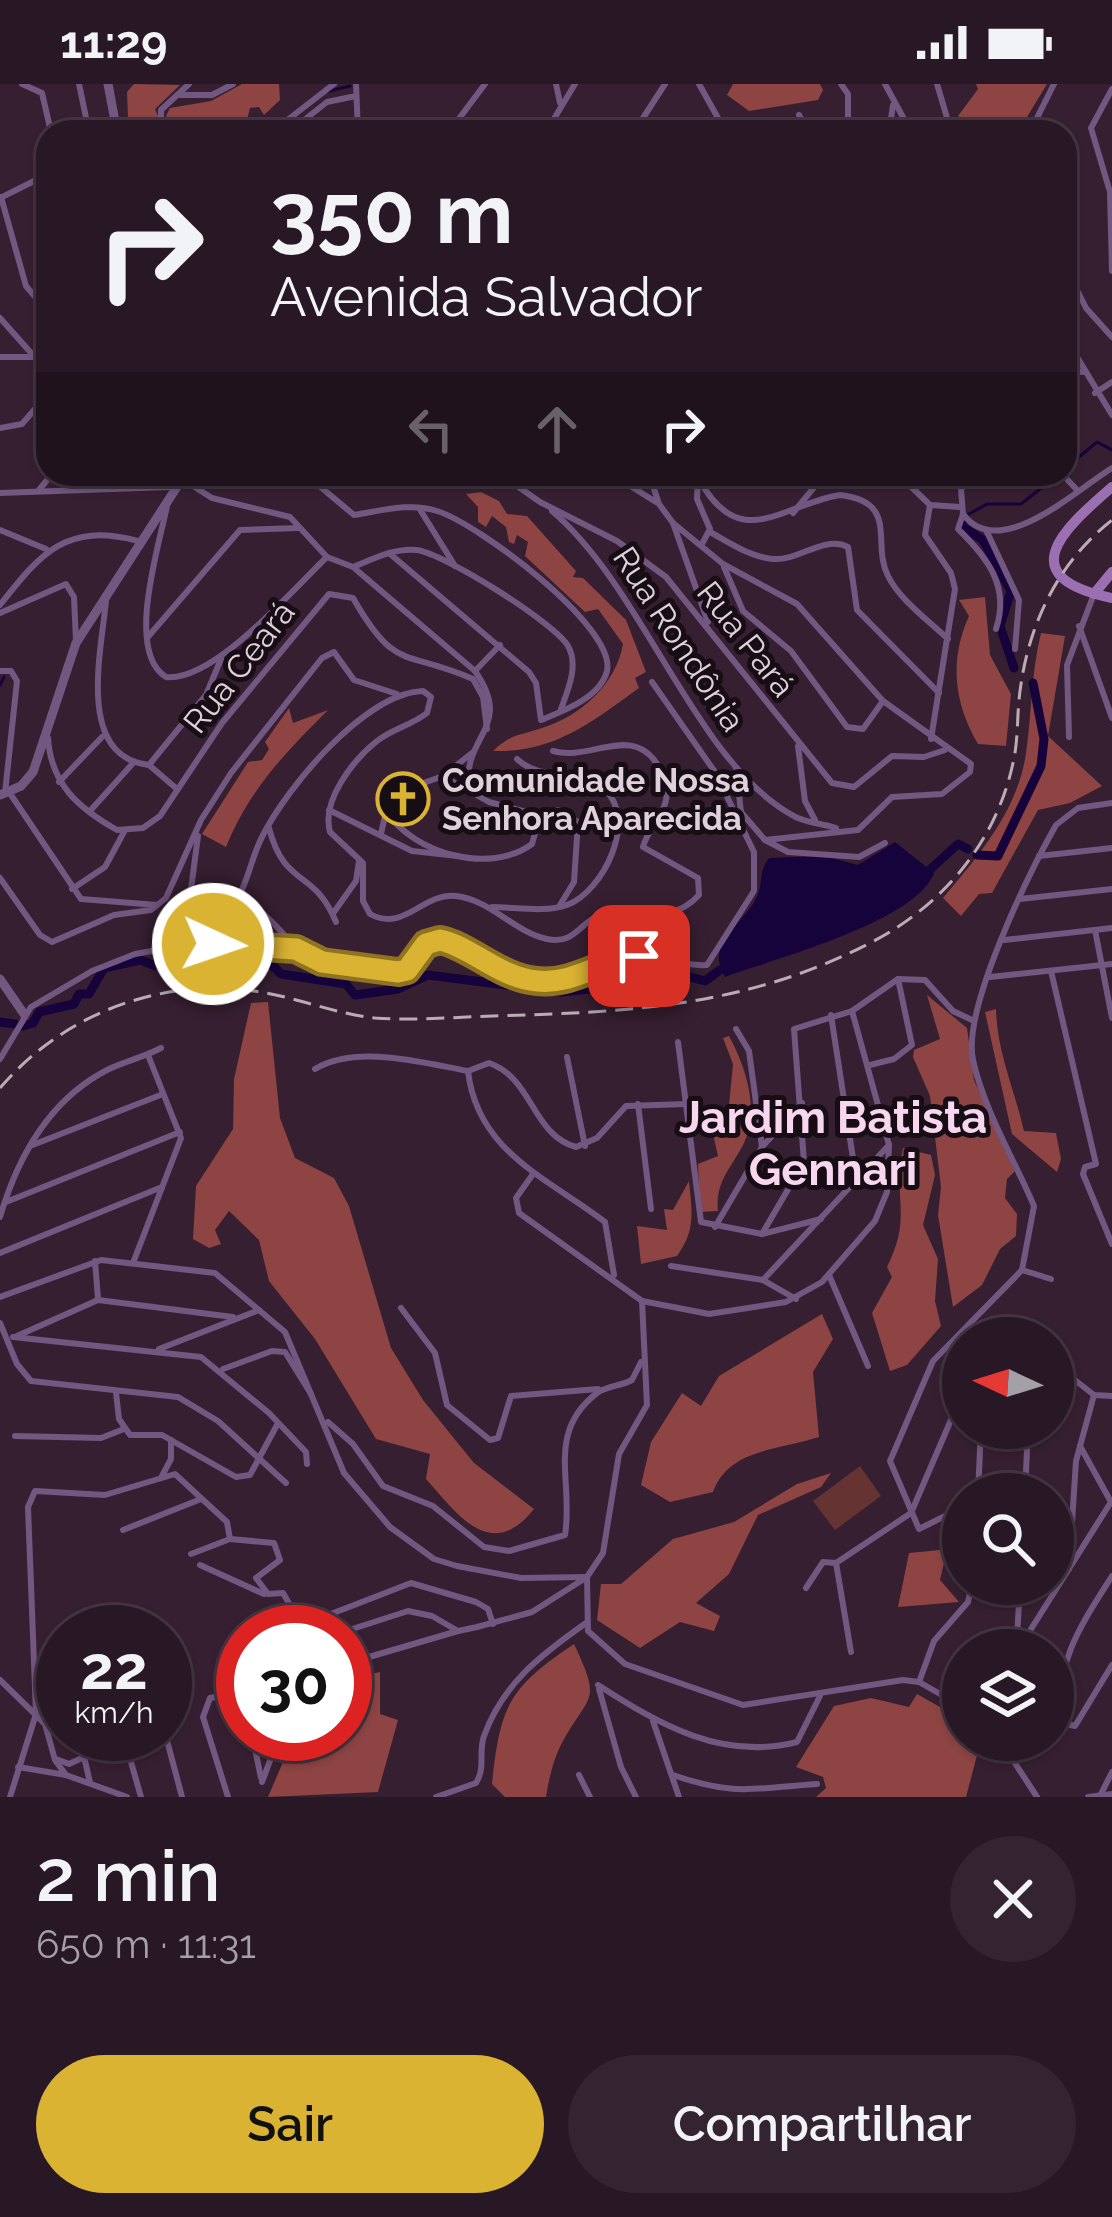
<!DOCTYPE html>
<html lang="pt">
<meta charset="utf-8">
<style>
:root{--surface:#281725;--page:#342432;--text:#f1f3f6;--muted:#a59fa7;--line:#443642;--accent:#dab333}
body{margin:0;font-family:Raleway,sans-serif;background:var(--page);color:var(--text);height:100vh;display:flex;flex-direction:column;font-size:45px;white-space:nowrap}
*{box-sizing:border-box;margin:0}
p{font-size:39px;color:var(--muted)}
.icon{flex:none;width:66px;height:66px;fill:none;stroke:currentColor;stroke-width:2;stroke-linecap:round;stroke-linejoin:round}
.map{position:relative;height:1713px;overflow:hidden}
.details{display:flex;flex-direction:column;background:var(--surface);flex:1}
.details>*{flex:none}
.guide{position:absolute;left:36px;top:36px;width:1041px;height:366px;border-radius:36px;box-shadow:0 3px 9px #0004,0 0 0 3px var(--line);background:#281725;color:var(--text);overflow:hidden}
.needle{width:78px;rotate:274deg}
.fabs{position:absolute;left:942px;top:1233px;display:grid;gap:24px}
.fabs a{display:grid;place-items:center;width:132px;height:132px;border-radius:50%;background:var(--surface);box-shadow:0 3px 9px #0004,0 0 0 3px var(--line);font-size:60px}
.speed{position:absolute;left:36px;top:1521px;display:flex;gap:24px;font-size:60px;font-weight:700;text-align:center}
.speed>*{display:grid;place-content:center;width:156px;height:156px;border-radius:50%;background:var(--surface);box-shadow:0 3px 9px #0004,0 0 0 3px var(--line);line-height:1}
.speed small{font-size:30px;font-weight:400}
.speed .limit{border:18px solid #d22;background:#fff;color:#111}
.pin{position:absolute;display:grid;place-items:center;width:102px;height:102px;color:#fff;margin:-51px;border-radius:24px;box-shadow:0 6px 18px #0006}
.me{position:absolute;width:132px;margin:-66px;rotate:93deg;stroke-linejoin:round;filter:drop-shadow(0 0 9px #0008)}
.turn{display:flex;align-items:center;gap:42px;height:252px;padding:0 36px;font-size:54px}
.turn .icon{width:156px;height:156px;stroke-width:2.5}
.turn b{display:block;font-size:84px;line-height:102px}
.lanes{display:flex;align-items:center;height:114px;padding:0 36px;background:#0003;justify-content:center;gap:60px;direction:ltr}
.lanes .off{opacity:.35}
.round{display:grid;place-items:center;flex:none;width:126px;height:126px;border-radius:63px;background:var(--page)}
.head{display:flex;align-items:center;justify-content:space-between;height:204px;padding:0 36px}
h1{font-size:72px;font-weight:600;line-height:90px}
.primary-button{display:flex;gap:24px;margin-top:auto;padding:24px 36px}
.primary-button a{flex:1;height:138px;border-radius:72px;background:var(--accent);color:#111;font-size:48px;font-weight:600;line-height:138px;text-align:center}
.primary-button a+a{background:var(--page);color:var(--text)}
.status{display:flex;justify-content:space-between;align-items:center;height:84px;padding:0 60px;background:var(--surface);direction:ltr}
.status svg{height:33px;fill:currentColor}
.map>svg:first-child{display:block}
.green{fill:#643332}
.forest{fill:#8d4443}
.water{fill:#17033c}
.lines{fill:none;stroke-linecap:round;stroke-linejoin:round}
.stream{stroke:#17033c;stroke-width:3}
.river{stroke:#17033c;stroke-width:9}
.minor{stroke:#725780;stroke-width:6}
.tertiary{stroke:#725780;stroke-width:9}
.secondary{stroke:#9b70b2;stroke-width:10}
.rail{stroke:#bcabb7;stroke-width:3;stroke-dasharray:18 9;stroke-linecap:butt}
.route-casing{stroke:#8e7421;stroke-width:30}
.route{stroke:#dab333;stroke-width:21}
.labels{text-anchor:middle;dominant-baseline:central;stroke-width:10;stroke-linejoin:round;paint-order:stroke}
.street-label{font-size:33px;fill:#e0d0db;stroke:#170d15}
.poi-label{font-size:33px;font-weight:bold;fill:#e0d0db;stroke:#170d15;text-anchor:start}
.district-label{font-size:45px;font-weight:bold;fill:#f7d6ee;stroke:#170d15}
</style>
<div class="status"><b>11:29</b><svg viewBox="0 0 49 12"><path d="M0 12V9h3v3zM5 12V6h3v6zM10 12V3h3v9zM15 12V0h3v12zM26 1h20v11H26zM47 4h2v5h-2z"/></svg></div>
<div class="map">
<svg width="1112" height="1713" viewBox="0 0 1112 1713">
<rect width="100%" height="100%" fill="#361f31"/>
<!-- green -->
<polygon class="green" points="860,1382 881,1412 835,1446 813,1417"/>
<!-- forest -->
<g class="forest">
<polygon points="134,0 180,1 155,25 165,48 149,48 128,34 127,8"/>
<polygon points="242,0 279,0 280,16 264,31 259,23 250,24 244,48 181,47 166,32 170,24 211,17"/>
<polygon points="733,0 820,0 823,6 818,16 749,27 727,11"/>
<polygon points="976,0 1047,0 1018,48 974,48 973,41 958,32 978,5"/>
<path d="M481,408l18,9 8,13 20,2 49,55 -3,6 10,1 43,42 20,52 -11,6 4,10c-47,34 -85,65 -146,63 19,-18 26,-15 49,-23 39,-12 74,-44 81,-84l-25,-35 -13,3 -60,-56 3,-14 -11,-7 -3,9 -5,-2 -3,-15 -14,-11 -6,11 -8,-5v-15l-12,-13z"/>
<path d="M985,513l5,58 21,39 -5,52 -28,-2c-24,-41 -29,-84 -9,-128l-10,-16z"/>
<path d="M1041,549l24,3 -17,100 54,50 -32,17 -32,7 -46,83 -13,1 -18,22 -18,-18c36,-43 75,-88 83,-145 6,-41 5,-80 15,-120z"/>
<path d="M289,624l4,15 35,-13c-43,43 -79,80 -102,137l-24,-13 46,-72 14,-2 7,-11 -4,-7z"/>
<polygon points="927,911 967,944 974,996 1015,1087 1007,1095 1005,1114 1017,1130 1016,1152 1000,1165 982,1201 953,1223 938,1131 941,1103 930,1012 913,973 914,966 940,955"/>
<path d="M268,918l12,116 15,40 39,20 15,28 42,142 32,52 51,63 60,46c-43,54 -76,6 -108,-30l4,-25 -54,-15 -61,-100 -46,-58 -10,-41 -30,-29 -14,19 6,14 -12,4 -16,-9 3,-53 37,-57 1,-50 17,-76z"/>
<path d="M996,925c1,43 18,79 28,122l32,2 5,26 -4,13 -45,-38 -27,-122z"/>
<path d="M729,952c17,31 31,75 15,107 -13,26 -29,38 -26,68l-18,1 -2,-48 20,-8 -5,-22h23l4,-12 -12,-6 5,-52 -10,-26z"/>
<path d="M903,1064l28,7 4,20 -12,50 15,34 -3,42 6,25 -34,39 -17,6 -18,-58 20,-36 -5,-10c26,-52 5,-67 16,-119z"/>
<path d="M689,1097c3,31 7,49 -12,75l-36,8 -4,-38 30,4 -3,-21 9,1z"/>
<path d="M822,1230l11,25 -20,33 6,65c-40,13 -91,12 -106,55l-43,10 -29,-17 10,-43 31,-49 19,13 18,-30z"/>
<polygon points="831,1389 821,1403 758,1431 729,1490 696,1519 720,1532 714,1547 680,1538 640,1564 597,1536 601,1500 621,1500 673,1455 734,1438 797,1400"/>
<polygon points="948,1437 953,1440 940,1496 959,1518 898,1523 909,1469 940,1466 945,1458 942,1440"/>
<path d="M574,1560c28,59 16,49 -11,97 -9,16 -14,37 -17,56h-41l-13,-13c8,-77 16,-96 82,-140z"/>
<polygon points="380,1588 380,1630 398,1636 378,1708 268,1713 295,1650 345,1650 345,1596"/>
<polygon points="917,1610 963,1636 963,1656 981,1656 966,1713 816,1713 826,1704 823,1693 796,1683 834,1622 871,1614 909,1623"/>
</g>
<!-- water -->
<path class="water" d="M895,758l39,31c-18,49 -161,86 -209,104 -22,-35 22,-54 33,-83 5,-14 1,-23 11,-36l55,-2 34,9z"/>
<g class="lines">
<!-- stream -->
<g class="stream">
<polyline points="329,7 350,2"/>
<polyline points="1067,383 1097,358 1112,366"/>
<polyline points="969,430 987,420 1021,420 1059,390"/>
<polyline points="0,601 4,593"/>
</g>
<!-- river -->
<g class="river">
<polyline points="962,436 963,443 983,456 1011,507 1000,542 1014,584"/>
<polyline points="977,771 998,772 1041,682 1044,655 1033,599"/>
<polyline points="922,793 958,760 968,765"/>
<polyline points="0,938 15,940"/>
<polyline points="23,942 33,939 39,928 74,920 79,910 89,910 104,884 140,876 156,882 182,865 261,870 281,890 346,900 355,911 398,905 428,891 562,908 589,905 624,888 673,888 705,897 720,886"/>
</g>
<!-- minor -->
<g class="minor">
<polyline points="22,0 42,9 51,48"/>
<polyline points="79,0 89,48"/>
<polyline points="356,0 358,48"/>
<polyline points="556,0 560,19"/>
<polyline points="699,0 723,43 769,48"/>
<polyline points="841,0 848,10 848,48"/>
<polyline points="885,0 911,48"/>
<polyline points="937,0 948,37 960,48"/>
<polyline points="1112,5 1091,44 1110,108 1112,187"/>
<polyline points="180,11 212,11 233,0"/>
<polyline points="173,48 161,35 161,26 189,0"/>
<polyline points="272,48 334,0"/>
<polyline points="289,48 327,18 356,12"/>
<polyline points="449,48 485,0"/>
<polyline points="546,48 575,0"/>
<polyline points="634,48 665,0"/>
<polyline points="794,48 806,44 799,31"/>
<polyline points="889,48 893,21"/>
<polyline points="1030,48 1054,0"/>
<polyline points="42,93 48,112"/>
<polyline points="1,113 26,202 48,228"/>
<polyline points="0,114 48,90"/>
<polyline points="1069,190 1086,224 1112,253"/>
<polyline points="0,234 48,288"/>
<polyline points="1065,253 1112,331"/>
<polyline points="0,273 35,273"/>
<polyline points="1065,287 1085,288"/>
<polyline points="1095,309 1112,298"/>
<polyline points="0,344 22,340 48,310"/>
<path d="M305,390l49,41c27,-4 56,-13 83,-4 40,12 180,116 170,160 -7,27 -44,40 -66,49l-5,-37 -7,-11 -140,-119"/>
<polyline points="500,390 540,418 617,457 666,493 832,699 854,703 892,672 924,673 945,666"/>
<polyline points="611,390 656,418"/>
<polyline points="649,390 659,420 673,439 708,538"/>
<polyline points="698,390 697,415 710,445 702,460"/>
<polyline points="898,390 930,421 960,423"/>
<polyline points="950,390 965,397"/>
<polyline points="1062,390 1078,407"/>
<path d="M974,392l-13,13 2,25c36,49 113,-24 149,-46"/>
<polyline points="974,392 1013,399 1020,390"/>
<path d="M182,395l30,19 78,19 37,40 26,10 122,104c39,56 -11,63 -7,116"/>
<path d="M699,395c41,76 84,25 141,16 60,7 31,48 48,81 11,23 41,45 60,63"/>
<polyline points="39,406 52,390"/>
<polyline points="0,409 169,403"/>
<polyline points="930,421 925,451 951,489 955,505 931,655"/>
<path d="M167,422c-8,40 -42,146 -1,171 48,5 126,-87 161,-120"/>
<polyline points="419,424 455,482"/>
<path d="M552,427c93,79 142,249 240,304 12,8 30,8 44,13"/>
<polyline points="793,429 825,390"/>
<path d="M963,430l-5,15c30,29 52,58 38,100"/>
<polyline points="673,439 723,480 797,520 883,617 971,680 970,688 942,710 892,713 858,746 765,756"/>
<polyline points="0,446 46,465"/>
<path d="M710,448c20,11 40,25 63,27 26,2 51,-24 75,-12l9,63 82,83"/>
<polyline points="987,448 1019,516 1015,565"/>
<path d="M353,483c20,-8 41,-19 63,-17 26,2 139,73 152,96 11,19 0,44 -7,63"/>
<polyline points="724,483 743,527 791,567 847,643 863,645 883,617"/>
<path d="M106,517c-5,52 -30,156 43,164l57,-70 15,-36"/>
<path d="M0,521c41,-52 66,-83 138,-64"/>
<polyline points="0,529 66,500 74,513 76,557"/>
<polyline points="1079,542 1112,634"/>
<polyline points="147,554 240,446 299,444"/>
<polyline points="0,587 11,587 17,597 5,709"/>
<polyline points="475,587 500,561"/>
<polyline points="1069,653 1067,581 1094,510"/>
<path d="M48,654c3,46 30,70 69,92l26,-2 17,-12 62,-93 107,-129 24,4c43,75 51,51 120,81l10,18 4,32"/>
<polyline points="798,662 805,717 815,736"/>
<polyline points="149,681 177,705"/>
<polyline points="736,684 741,728"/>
<polyline points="443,692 472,669"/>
<polyline points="59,698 102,653"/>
<polyline points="9,708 81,815 157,821"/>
<polyline points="329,726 412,767 458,772"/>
<polyline points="90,727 134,678"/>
<polyline points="707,728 737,739"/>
<polyline points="741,728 765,756 788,768 859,773 885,759"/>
<polyline points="531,729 560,726 578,738 574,798 560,821"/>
<path d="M269,744c16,61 45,40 67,94"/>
<path d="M381,750c3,-14 5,-27 12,-40l50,-18 46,26 42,11 7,10 -6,21c-42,31 -118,10 -146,-33"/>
<polyline points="1039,772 1112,764"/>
<polyline points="0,794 40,851 52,858 114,831 151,826 166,814 201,736 231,689 322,574 334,568 354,596 397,610"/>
<polyline points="72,805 105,783 124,748"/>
<path d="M238,814c11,-20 14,-42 24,-61 25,-50 103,-144 161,-146l8,6 -4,16c-15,12 -35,16 -50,28 -24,19 -56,60 -47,91l33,31v38l7,13c34,19 53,-22 86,-18 35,4 58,36 91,43 29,6 33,-18 55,-25 30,-10 65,16 97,-19l-1,-17 -55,-31c4,-16 17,-27 22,-43 4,-13 1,-25 -6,-37 -26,-45 -68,-5 -106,-16"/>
<polyline points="1020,815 1112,805"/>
<path d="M492,823c23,0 53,6 75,-2 36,-13 72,-86 37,-116 -23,-20 -63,-7 -87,-30"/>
<polyline points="188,828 198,752"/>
<polyline points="334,828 356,797 359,777"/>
<polyline points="1095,846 1112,934"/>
<polyline points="1004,856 1112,844"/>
<path d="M155,865c61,-63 80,-75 141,0"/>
<polyline points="1051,887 1096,1080 1085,1083 1083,1090 1112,1160"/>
<polyline points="990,893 1112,880"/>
<polyline points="831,931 856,1094"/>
<polyline points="736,945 749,967 762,1063"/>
<polyline points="678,958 701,1138 762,1150 821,1135"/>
<polyline points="567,973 585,1062"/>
<path d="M0,975l31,-52 61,-36 43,-17 56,-10 105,5 26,13 76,10 10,-2 18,-26 14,-4c27,5 59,35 94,41 35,5 58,-19 89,-24 30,-4 56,10 84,8l47,-74v-39l-39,-80 -63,-90"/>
<polyline points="870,981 894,975 912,961 898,895"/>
<path d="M315,985c42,-25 108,-6 153,2"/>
<path d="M468,987l21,-8c44,15 43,72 87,84l21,-9 29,-32 61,-2"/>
<path d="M468,987c9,81 81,108 137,151l9,53"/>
<polyline points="638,1020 651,1125"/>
<polyline points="30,1062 163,1010"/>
<polyline points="533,1090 516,1114 519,1129 642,1217"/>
<polyline points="6,1118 180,1048"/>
<path d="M0,1133c18,-61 49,-118 109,-148 17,-8 35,-12 52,-21"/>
<polyline points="715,1143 762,1063 802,1019"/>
<polyline points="762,1150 804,1078 794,945 852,927 898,895 925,896 953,927 972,936"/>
<polyline points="0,1169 162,1103"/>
<polyline points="95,1177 98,1215"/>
<polyline points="133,1179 181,1054 148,971"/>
<polyline points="671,1182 763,1196 796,1215"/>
<polyline points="1022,1186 1051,1195"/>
<polyline points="829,1191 868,1282"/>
<polyline points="763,1196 889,1061"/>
<polyline points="0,1213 101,1176 215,1189 285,1248 344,1389 390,1443 434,1475 457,1482 521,1494 587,1493"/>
<polyline points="642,1217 709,1230 786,1218 822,1198 875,1137 887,1108 889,1061 852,927"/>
<polyline points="401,1224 435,1269 447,1321 490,1356 498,1354 511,1312 598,1305"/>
<polyline points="0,1239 17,1280 31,1297 178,1313 218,1337 286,1399"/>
<polyline points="17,1252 98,1216 233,1233"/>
<polyline points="13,1253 201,1273 269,1329 306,1368 307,1380"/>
<polyline points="159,1265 259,1226"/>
<polyline points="1053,1279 1094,1311 1112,1312"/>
<polyline points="223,1285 272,1267 285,1268 311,1310"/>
<polyline points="116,1309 119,1335 130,1351 162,1351 236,1393 250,1391 277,1341"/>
<path d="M328,1338l25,22 30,42 50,20 51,41 25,4 56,-16c9,-53 -20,-102 32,-142 10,-7 24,-7 35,-13l9,-18"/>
<polyline points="15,1352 101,1354 124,1345"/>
<polyline points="162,1392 171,1375 171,1356"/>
<polyline points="978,1410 981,1344"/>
<polyline points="1025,1410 1028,1344"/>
<path d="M963,1423l-44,22 -29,-68 43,-100 89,-91 12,-64c-20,-47 -50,-96 -61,-146 -11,-51 56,-187 83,-235l22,-17 34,-5"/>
<polyline points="911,1429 963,1308"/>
<polyline points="123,1446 201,1415"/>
<polyline points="230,1455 274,1459 280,1476 256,1494 268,1510 283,1509 302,1542"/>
<polyline points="191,1470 230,1455"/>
<polyline points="836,1479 911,1429"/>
<polyline points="200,1481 264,1510"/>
<polyline points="1069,1485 1076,1377 1094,1311"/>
<path d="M1112,1492c-31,49 -57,86 -52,146l15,4 37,-61"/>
<polyline points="587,1493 588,1547 625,1580 743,1621 903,1596 919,1598 963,1623"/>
<polyline points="1020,1500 1017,1555 1021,1561 1111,1418 1080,1362"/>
<polyline points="806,1504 823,1478 836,1479 851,1568"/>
<polyline points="300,1548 305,1540 411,1499 476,1518 488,1525 493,1540"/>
<polyline points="343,1548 408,1527 432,1532 458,1547 477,1543 532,1528 587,1493 603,1469 619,1370 647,1321 642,1217"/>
<polyline points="345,1580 458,1547"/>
<polyline points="0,1596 45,1640 55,1676 66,1691"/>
<polyline points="919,1598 934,1557 968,1518 972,1500"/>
<path d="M598,1601c62,40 124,76 199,57l23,-46"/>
<polyline points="599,1605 621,1683 636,1713"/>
<polyline points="653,1637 679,1713"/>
<polyline points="165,1649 182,1713"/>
<polyline points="123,1650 141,1713"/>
<polyline points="252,1650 261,1694"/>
<polyline points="1000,1656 1037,1713"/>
<polyline points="81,1659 90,1699"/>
<polyline points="56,1675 69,1680 82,1674"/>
<polyline points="18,1683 66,1691 127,1713"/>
<polyline points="579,1691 590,1713"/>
<path d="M673,1691c64,22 81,13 144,9"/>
<polyline points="262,1698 280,1650"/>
<polyline points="1101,1710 1112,1688"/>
<polyline points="10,1713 36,1630 28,1423 35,1407 105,1411 175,1390 227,1438 230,1455"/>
<polyline points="228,1713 203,1633 210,1614 243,1608"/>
<path d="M436,1713l40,-14c10,-16 2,-30 8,-47 19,-53 58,-82 102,-113"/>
<polyline points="1088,1713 1112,1710"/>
</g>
<!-- tertiary -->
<g class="tertiary">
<polyline points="108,0 117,48"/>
<polyline points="0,711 21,702 33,688 76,559 182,395 180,390"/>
<polyline points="0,895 24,930"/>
</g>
<!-- secondary -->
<g class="secondary">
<path d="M1112,403c-50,43 -101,90 0,111"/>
<polyline points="1094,510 1112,488"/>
</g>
<!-- rail -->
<path class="rail" d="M0,1004c64,-75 163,-112 260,-96 39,6 76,22 115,26 39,3 80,-1 118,-2 137,-4 254,-9 379,-74 71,-37 124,-100 141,-179 5,-21 4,-42 6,-63 7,-71 37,-136 93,-180"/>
</g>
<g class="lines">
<!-- route casing -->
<g class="route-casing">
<path id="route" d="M213,860l83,5 26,13 76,10 9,-2 19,-26 14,-4c30,6 60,38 97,41 38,4 66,-22 102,-25"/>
</g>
<!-- route -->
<use href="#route" class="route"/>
</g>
<!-- icons -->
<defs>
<g id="church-ring" transform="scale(2.7)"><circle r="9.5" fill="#170d15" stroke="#dab333" stroke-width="1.5"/><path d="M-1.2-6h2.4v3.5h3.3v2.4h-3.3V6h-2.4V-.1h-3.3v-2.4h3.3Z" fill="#dab333"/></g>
</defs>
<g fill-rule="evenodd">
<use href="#church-ring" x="403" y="715"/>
</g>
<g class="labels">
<!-- street labels -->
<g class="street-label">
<text transform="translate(679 555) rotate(57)">Rua Rondônia</text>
<text transform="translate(746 555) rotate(52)">Rua Pará</text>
<text transform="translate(239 583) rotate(-52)">Rua Ceará</text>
</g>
<!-- poi labels -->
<g class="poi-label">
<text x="442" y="696">Comunidade Nossa<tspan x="442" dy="38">Senhora Aparecida</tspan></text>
</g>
<!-- district labels -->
<g class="district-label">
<text x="833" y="1033">Jardim Batista<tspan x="833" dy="52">Gennari</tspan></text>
</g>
</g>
</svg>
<div class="fabs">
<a><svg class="needle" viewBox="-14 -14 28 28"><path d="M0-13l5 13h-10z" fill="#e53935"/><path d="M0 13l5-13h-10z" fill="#a59fa7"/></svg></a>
<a><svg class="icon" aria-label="search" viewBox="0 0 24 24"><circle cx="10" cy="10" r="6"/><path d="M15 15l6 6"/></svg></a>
<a><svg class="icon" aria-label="layers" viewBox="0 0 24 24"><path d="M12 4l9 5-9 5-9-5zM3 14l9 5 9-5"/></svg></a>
</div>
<div class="speed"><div>22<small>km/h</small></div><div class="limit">30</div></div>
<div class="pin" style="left:639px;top:872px;background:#d93025"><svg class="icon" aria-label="arrive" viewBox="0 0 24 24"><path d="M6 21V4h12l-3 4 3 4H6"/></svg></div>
<svg class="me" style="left:213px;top:860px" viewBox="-20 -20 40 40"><circle r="17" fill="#dab333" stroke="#fff" stroke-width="3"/><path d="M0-11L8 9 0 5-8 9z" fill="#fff"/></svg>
<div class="guide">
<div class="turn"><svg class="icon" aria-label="right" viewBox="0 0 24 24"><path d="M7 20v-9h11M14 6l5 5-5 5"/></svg><div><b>350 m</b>Avenida Salvador</div></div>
<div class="lanes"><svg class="icon off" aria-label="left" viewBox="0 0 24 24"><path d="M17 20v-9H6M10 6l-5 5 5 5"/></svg><svg class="icon off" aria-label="ahead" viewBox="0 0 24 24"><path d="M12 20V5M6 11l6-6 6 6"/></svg><svg class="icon" aria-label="right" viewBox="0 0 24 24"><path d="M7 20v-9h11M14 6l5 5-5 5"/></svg></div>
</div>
</div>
<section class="details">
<div class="head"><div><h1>2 min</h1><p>650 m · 11:31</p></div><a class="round"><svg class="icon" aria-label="close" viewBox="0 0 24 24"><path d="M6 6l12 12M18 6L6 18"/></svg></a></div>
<div class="primary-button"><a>Sair</a><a>Compartilhar</a></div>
</section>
